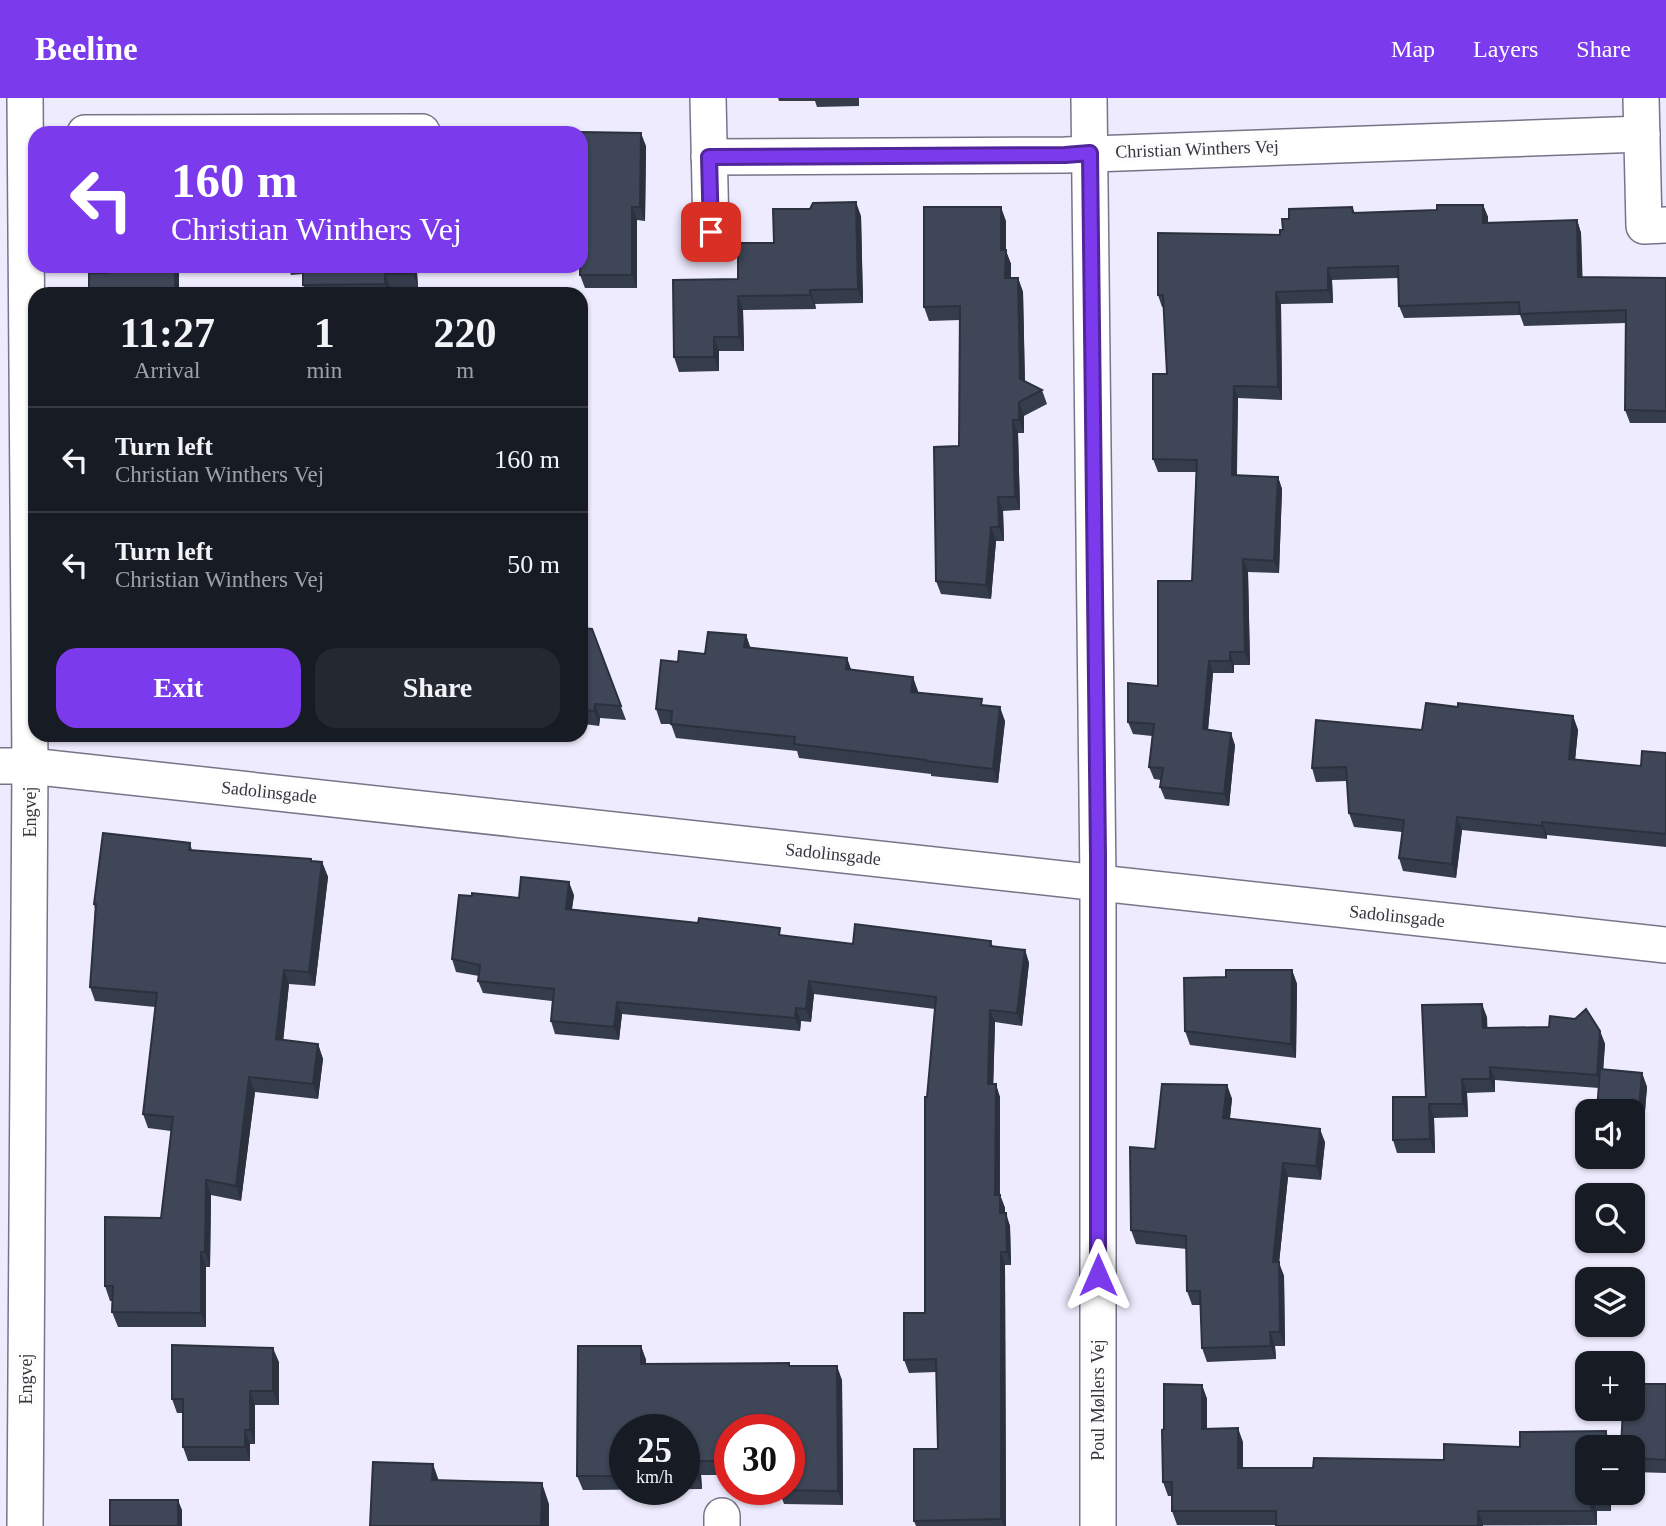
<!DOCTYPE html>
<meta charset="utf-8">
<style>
:root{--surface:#171b24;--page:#242831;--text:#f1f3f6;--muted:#9ea1a6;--line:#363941;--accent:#7c3aed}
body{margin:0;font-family:"Times New Roman",serif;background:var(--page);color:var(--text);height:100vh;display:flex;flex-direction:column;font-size:26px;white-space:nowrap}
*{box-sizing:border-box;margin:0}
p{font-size:23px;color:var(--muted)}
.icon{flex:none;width:38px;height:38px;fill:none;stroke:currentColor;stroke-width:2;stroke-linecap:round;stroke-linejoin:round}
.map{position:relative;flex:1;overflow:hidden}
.sheet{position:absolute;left:28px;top:189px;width:560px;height:455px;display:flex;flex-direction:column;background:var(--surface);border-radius:21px;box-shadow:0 2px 5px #0004}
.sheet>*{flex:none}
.guide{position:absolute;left:28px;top:28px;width:560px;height:147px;border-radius:21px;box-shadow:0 2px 5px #0004;background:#7c3aed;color:#fff;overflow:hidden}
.buttons{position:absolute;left:1575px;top:1001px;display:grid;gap:14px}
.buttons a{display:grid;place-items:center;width:70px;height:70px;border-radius:14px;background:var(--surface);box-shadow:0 2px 5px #0004;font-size:35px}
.speed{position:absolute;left:609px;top:1316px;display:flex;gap:14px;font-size:35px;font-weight:700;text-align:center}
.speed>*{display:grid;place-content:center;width:91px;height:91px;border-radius:50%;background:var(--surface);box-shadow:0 2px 5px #0004;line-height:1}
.speed small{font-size:18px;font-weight:400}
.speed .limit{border:10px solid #d22;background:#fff;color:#111}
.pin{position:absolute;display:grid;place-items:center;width:60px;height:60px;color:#fff;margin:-30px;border-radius:14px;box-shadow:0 4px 10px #0006}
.me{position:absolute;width:77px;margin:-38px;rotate:0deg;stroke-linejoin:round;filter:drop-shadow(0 0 5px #0008)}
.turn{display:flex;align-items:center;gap:24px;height:147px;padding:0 28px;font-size:32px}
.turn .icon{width:91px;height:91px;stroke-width:2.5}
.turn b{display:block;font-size:49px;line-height:60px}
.eta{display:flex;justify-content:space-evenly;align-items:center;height:119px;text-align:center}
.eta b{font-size:42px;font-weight:700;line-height:49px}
.cta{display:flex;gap:14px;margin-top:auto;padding:14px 28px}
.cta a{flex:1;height:80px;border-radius:21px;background:var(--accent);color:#fff;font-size:28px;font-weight:700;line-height:80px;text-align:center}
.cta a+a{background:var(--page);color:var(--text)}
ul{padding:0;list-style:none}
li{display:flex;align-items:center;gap:21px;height:105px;padding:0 28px;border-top:2px solid var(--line)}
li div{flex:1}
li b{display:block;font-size:26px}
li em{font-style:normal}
header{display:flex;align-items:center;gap:42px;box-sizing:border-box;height:98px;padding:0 35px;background:var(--accent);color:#fff}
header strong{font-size:33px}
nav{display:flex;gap:38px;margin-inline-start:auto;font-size:24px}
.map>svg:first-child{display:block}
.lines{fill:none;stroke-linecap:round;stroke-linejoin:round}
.minor-casing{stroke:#787488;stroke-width:38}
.minor{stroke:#fff;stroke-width:35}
.wall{fill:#353c4b;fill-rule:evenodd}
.shaded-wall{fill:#2b313d}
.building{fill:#3e4657;stroke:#2b313d;stroke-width:2}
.route-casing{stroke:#51269a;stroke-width:18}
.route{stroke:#7c3aed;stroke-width:12}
.labels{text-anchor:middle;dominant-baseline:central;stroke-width:7;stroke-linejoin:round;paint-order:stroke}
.street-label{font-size:18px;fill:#37353e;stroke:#fcfcfc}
</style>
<header>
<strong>Beeline</strong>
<nav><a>Map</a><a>Layers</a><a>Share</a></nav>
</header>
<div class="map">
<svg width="1666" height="1428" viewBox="0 0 1666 1428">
<rect width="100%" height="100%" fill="#efebfe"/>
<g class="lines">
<!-- minor casing -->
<g class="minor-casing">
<g id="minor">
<polyline points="25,0 30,668 25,1428"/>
<polyline points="708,0 711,134"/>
<polyline points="1089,0 1098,785 1098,1428"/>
<polyline points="1641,0 1644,128 1666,127"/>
<polyline points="85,35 422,34"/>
<polyline points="709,59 1065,57 1642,36"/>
<polyline points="0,668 30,668 1666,847"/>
<polyline points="722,1418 722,1428"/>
</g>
</g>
<!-- minor -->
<use href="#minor" class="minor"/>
</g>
<!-- wall -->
<g class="wall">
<polygon points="778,0 859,0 859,8 817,9 815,3 779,3"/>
<polygon points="646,48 645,123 637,122 637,190 585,190 580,177"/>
<polygon points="1483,107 1488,119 1488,125 1577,122 1581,135 1582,179 1666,180 1666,325 1630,325 1625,312 1626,225 1524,228 1520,217 1404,220 1399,208 1398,180 1332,182 1333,205 1281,206 1282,302 1238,300 1237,377 1278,379 1282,391 1279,475 1248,474 1250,567 1234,567 1234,575 1213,575 1208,632 1235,647 1229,708 1165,701 1160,689 1161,682 1154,681 1149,669 1152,638 1133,636 1128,624 1158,588 1192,483 1196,374 1158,374 1153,361 1167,276 1164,209 1162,209 1158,197 1280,137 1289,121 1352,109 1355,115 1437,112"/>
<polygon points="861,118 863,205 815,206 816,211 743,212 744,253 719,253 719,273 679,274 674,259 738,181 774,145"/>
<polygon points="1006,123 1006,153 1011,166 1011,180 1018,180 1023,194 1025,283 1042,292 1047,306 1024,318 1024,335 1018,335 1020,412 1003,413 1004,443 996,443 991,501 941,496 936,483 959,348 960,222 929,223 924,209"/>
<polygon points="288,168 449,168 449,174 417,174 418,189 390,189 390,196 307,196 303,187 303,176 291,177"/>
<polygon points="581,530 592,531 626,622 600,620 599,628 584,626 583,636 581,636"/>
<polygon points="746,537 750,550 847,560 851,572 918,593 918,595 984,607 1005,623 998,685 931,678 931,676 799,660 797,653 676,640 671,626 661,626 656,611 678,564 705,556"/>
<polygon points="1458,609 1573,618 1578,632 1575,661 1641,668 1666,655 1666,749 1547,737 1547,741 1462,732 1456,780 1403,773 1399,760 1402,734 1354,729 1349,715 1347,683 1316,684 1312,670 1422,632"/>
<polygon points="190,745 192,752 322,764 328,779 315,888 289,886 283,942 318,946 323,961 318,1001 255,994 241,1103 211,1097 210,1169 206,1169 206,1229 118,1229 112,1214 113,1203 110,1203 105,1188 161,1120 171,1033 148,1030 143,1016 155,909 95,903 90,889 95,811 94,806"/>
<polygon points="574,797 572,811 853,846 991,843 993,849 1025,852 1029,865 1022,928 995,924 993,986 1000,999 1000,1097 1005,1110 1005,1115 1010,1128 1011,1167 1005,1167 1006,1428 916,1428 914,1423 938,1351 936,1274 909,1275 904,1262 925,1215 927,999 935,911 814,896 811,924 801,923 800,933 622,916 619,942 555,936 551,923 552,903 483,895 478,883 479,878 456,874 452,861 519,800"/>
<polygon points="1292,872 1297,886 1296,960 1190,947 1185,933"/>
<polygon points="1487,919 1487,930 1600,933 1605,946 1603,971 1642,975 1647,989 1641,1060 1625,1059 1633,1059 1633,1013 1599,990 1495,982 1495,994 1467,995 1468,1019 1434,1020 1435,1055 1397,1055 1393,1042"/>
<polygon points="1227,987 1232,1001 1230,1021 1325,1044 1321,1082 1288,1079 1279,1165 1284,1178 1285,1248 1275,1248 1276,1261 1207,1264 1202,1250 1200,1207 1192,1207 1187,1193 1187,1151 1136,1146 1131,1132 1155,1051"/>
<path d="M641,1248l5,14v4l143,-1 1,3 52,14 1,125 -59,-1 -5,-14 10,-60h-59v45h-29l1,14 -119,1 -6,-14zM625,1332h59v59h-59z"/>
<polygon points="279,1264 279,1307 255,1307 255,1346 250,1346 250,1363 188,1363 183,1349 183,1315 177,1315 172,1301"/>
<polygon points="1666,1286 1666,1375 1633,1374 1633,1349"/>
<polygon points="1202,1287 1207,1301 1207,1330 1243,1344 1243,1370 1313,1370 1444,1362 1520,1349 1611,1347 1611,1349 1587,1349 1611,1395 1611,1413 1597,1413 1597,1427 1276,1428 1276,1427 1177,1427 1172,1413 1172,1398 1168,1398 1163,1384 1164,1331"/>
</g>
<!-- shaded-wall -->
<g class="shaded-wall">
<polygon points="641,35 646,48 645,123 640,109"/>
<polygon points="856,104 861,118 863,205 858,191"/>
<polygon points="1483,107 1488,119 1488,138 1483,125"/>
<polygon points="632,109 637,122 637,190 632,177"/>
<polygon points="1001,109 1006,123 1006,153 1011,166 1010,194 1005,180 1001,152"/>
<polygon points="1577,122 1581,135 1583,192 1578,179"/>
<rect x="175" y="168" width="4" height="28"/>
<polygon points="413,168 415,168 417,174 418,189 413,176"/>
<polygon points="1328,170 1332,182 1333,205 1328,192"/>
<polygon points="385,176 390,189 390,196 389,196 385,186"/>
<polygon points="1018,180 1023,194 1025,294 1020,281"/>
<polygon points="810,192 815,206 816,211 810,197"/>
<polygon points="1276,194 1281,206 1282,302 1278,289"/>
<polygon points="738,198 743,212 744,253 739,239"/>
<polygon points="714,239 719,253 719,273 714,259"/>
<polygon points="1234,288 1238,300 1236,389 1232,377"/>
<polygon points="1019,304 1024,318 1024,335 1019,322"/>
<polygon points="1013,322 1018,335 1020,412 1015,399"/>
<polygon points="1278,379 1282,391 1279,475 1274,463"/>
<polygon points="998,399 1003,413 1004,443 999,429"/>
<polygon points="991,429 996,443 991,501 986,487"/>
<polygon points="1243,461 1248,474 1250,567 1245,554"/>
<polygon points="746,537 751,551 744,549"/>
<polygon points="1230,554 1234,567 1234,575 1230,563"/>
<polygon points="847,560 852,574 846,571"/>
<polygon points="1209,563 1213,575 1207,643 1203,631"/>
<polygon points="913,579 918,593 916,608 911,594"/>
<polygon points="595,606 600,620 599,628 594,613"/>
<polygon points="1000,609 1005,623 998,685 993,671"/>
<polygon points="581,618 584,626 583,636 581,629"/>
<polygon points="1573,618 1578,632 1574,674 1569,661"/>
<polygon points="1231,635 1235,647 1229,708 1224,696"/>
<polygon points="1457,719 1462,732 1456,780 1452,766"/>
<polygon points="1542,724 1547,737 1547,741 1542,728"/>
<polygon points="322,764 328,779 315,888 309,874"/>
<polygon points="569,784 574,797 570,823 566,811"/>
<polygon points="1025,852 1029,865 1022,928 1017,915"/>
<polygon points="284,872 289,886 282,955 276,941"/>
<polygon points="1292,872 1297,886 1296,960 1291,946"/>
<polygon points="809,883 814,896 811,924 806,911"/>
<polygon points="617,904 622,916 619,942 614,929"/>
<polygon points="1482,906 1487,919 1488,943 1483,930"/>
<polygon points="796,910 801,923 800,933 795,920"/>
<polygon points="990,912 995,924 993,998 988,986"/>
<polygon points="1600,933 1605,946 1602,990 1597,977"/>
<polygon points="318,946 323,961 318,1001 313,986"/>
<polygon points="1490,969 1495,982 1495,994 1490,981"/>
<polygon points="1642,975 1647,989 1641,1060 1636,1046"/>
<polygon points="249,979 255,994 241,1103 236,1088"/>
<polygon points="1462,981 1467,995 1468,1019 1463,1006"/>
<polygon points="996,986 1000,999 999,1110 995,1097"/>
<polygon points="1227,987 1232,1001 1228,1034 1223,1020"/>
<polygon points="1429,1006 1434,1020 1435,1055 1430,1041"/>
<polygon points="1320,1031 1325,1044 1321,1082 1316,1068"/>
<polygon points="1283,1065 1288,1079 1279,1165 1284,1178 1285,1248 1280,1234 1273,1164"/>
<polygon points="206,1082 211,1097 210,1169 205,1154"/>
<polygon points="1000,1097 1005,1110 1005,1128 1000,1115"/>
<polygon points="1006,1115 1010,1128 1011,1167 1007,1154"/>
<polygon points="201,1154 206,1169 206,1229 201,1215"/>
<polygon points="1001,1154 1005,1167 1006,1428 1004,1428 1001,1421"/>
<polygon points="1270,1234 1275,1248 1276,1261 1271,1248"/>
<polygon points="641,1248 646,1262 646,1280 641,1266"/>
<polygon points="273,1250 279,1264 279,1307 273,1293"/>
<polygon points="837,1268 842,1282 843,1407 838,1393"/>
<polygon points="1202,1287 1207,1301 1207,1344 1202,1331"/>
<polygon points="250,1293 255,1307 255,1346 250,1332"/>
<polygon points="1238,1330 1243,1344 1243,1383 1238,1370"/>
<polygon points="245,1332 250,1346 250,1363 245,1349"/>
<polygon points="1606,1333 1611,1347 1611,1349 1606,1349"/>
<polygon points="696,1363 701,1377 702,1391 696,1377"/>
<polygon points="433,1366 440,1386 432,1382"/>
<polygon points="542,1385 549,1406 549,1428 541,1428"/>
<polygon points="1606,1395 1611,1395 1611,1413 1606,1399"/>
<polygon points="1591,1399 1597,1413 1597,1427 1592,1413"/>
<polygon points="178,1402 182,1412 182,1428 178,1428"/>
<polygon points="1478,1413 1483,1427 1483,1428 1478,1428"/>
</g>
<!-- building -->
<g class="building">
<polygon points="519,33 641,35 640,109 632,109 632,177 580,177 581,35 519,35"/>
<polygon points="856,104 858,191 810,192 810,197 738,198 739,239 714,239 714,259 674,259 673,182 738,181 738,145 774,145 773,111 810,111 813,105"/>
<polygon points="1437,107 1483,107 1483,125 1577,122 1578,179 1666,180 1666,313 1625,312 1626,212 1520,216 1519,204 1399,208 1398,168 1328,170 1328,192 1276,194 1278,289 1234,288 1232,377 1278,379 1274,463 1243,461 1245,554 1230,554 1230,563 1209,563 1203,631 1231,635 1224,696 1160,689 1163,670 1149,669 1154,626 1128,624 1128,585 1158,588 1158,483 1192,483 1197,362 1153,361 1153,276 1167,276 1163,197 1158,197 1158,135 1280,137 1280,132 1283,132 1282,121 1289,121 1289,111 1352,109 1353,115 1437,112"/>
<polygon points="924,109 1001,109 1001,152 1006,152 1005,180 1018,180 1020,281 1042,292 1019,304 1019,322 1013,322 1015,399 998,399 999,429 991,429 986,487 936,483 934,349 959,348 960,208 924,209"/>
<polygon points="108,168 175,168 175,196 89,196 89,175 108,175"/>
<polygon points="303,168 413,168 413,176 385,176 385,186 303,187"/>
<polygon points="581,530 592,531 621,608 595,606 594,613 581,612"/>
<polygon points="708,534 746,537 744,549 847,560 846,571 913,579 911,594 982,601 981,607 1000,609 993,671 926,663 926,662 794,646 795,639 671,626 672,613 656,611 661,562 678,564 679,553 705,556"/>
<polygon points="1426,605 1458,609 1458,605 1573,618 1569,661 1641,668 1642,653 1666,655 1666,736 1542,724 1542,728 1457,719 1452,766 1399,760 1404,722 1349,715 1346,669 1312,670 1316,622 1422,632"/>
<polygon points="103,735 190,745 189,752 311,761 311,763 322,764 309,874 284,872 276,941 318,946 313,986 249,979 236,1088 206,1082 205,1154 201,1154 201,1215 112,1214 113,1188 105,1188 105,1119 161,1120 173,1019 143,1016 157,895 90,889 96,806 94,806"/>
<polygon points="521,779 569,784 566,811 698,825 699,820 780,830 779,837 853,846 855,826 991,843 990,848 1025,852 1017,915 990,912 988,986 996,986 995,1097 1000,1097 1000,1115 1006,1115 1007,1154 1001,1154 1001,1421 914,1423 914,1351 938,1351 936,1261 904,1262 904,1215 925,1215 925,999 927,999 936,899 809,883 806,911 796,910 795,920 617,904 614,929 551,923 554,891 478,883 480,867 452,861 459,797 472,798 472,795 519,800"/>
<polygon points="1226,872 1292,872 1291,946 1185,933 1184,880 1226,879"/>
<polygon points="1482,906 1483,930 1549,929 1550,918 1575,921 1586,911 1600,933 1597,977 1490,969 1490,981 1462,981 1463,1006 1429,1006 1430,1041 1393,1042 1393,999 1426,999 1422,907"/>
<polygon points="1600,971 1642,975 1636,1046 1633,1046 1633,1013 1597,1013"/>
<polygon points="1162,986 1227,987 1223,1020 1320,1031 1316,1068 1283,1065 1273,1164 1279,1164 1280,1234 1270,1234 1271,1248 1202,1250 1200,1193 1187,1193 1186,1138 1131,1132 1130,1049 1155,1051"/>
<polygon points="172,1247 273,1250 273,1293 250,1293 250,1332 245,1332 245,1349 183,1349 183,1301 172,1301"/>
<polygon points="578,1248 641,1248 641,1266 789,1265 789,1268 837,1268 838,1393 779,1392 779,1391 789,1391 789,1332 730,1332 730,1363 696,1363 696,1377 684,1377 684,1332 625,1332 625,1378 577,1378"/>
<polygon points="1164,1286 1202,1287 1202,1331 1238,1330 1238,1370 1313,1370 1314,1360 1444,1362 1444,1346 1520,1349 1520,1334 1606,1333 1606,1349 1587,1349 1587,1395 1606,1395 1606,1399 1591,1399 1592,1413 1478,1413 1478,1428 1276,1428 1276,1413 1172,1413 1172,1384 1163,1384 1162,1332 1164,1331"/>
<polygon points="1633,1286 1666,1286 1666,1362 1633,1360 1633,1349 1621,1349 1623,1311 1633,1311"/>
<polygon points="373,1364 433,1366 432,1382 542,1385 541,1428 370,1428"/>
<rect x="110" y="1402" width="68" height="26"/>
</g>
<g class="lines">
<!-- route casing -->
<g class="route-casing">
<polyline id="route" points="711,134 709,59 1065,57 1090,55 1098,758 1098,1177"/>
</g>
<!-- route -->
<use href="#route" class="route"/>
</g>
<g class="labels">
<!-- street labels -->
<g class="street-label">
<text transform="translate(1197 51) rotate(-2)">Christian Winthers Vej</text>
<text transform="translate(269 694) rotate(6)">Sadolinsgade</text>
<text transform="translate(30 714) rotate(-90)">Engvej</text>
<text transform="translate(833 756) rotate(6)">Sadolinsgade</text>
<text transform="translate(1397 818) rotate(6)">Sadolinsgade</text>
<text transform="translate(26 1281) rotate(-90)">Engvej</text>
<text transform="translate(1098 1302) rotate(-90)">Poul Møllers Vej</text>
</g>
</g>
</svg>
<div class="buttons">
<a><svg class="icon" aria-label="sound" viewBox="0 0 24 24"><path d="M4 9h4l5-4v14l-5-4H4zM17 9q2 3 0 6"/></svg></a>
<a><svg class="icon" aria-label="search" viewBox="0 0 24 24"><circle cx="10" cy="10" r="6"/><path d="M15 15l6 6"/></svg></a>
<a><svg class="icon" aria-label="layers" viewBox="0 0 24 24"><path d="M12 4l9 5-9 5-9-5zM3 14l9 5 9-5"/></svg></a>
<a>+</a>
<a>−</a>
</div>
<div class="speed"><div>25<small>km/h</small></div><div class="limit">30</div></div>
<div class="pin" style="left:711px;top:134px;background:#d93025"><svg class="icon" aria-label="arrive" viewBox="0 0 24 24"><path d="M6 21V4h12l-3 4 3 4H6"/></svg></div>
<svg class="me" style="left:1098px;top:1177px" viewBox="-20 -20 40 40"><path d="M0-17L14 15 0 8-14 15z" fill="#7c3aed" stroke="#fff" stroke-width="4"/></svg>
<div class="guide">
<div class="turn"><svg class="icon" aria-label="left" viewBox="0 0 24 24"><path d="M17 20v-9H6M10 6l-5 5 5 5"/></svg><div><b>160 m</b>Christian Winthers Vej</div></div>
</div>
<section class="sheet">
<div class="eta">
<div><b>11:27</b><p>Arrival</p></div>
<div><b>1</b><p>min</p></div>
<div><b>220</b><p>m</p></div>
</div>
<ul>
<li><svg class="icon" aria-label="left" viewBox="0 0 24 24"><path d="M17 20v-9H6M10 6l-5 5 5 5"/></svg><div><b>Turn left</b><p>Christian Winthers Vej</p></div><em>160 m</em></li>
<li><svg class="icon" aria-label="left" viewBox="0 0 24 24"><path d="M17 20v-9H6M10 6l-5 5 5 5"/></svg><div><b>Turn left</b><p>Christian Winthers Vej</p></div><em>50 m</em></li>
</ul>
<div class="cta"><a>Exit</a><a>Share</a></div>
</section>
</div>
